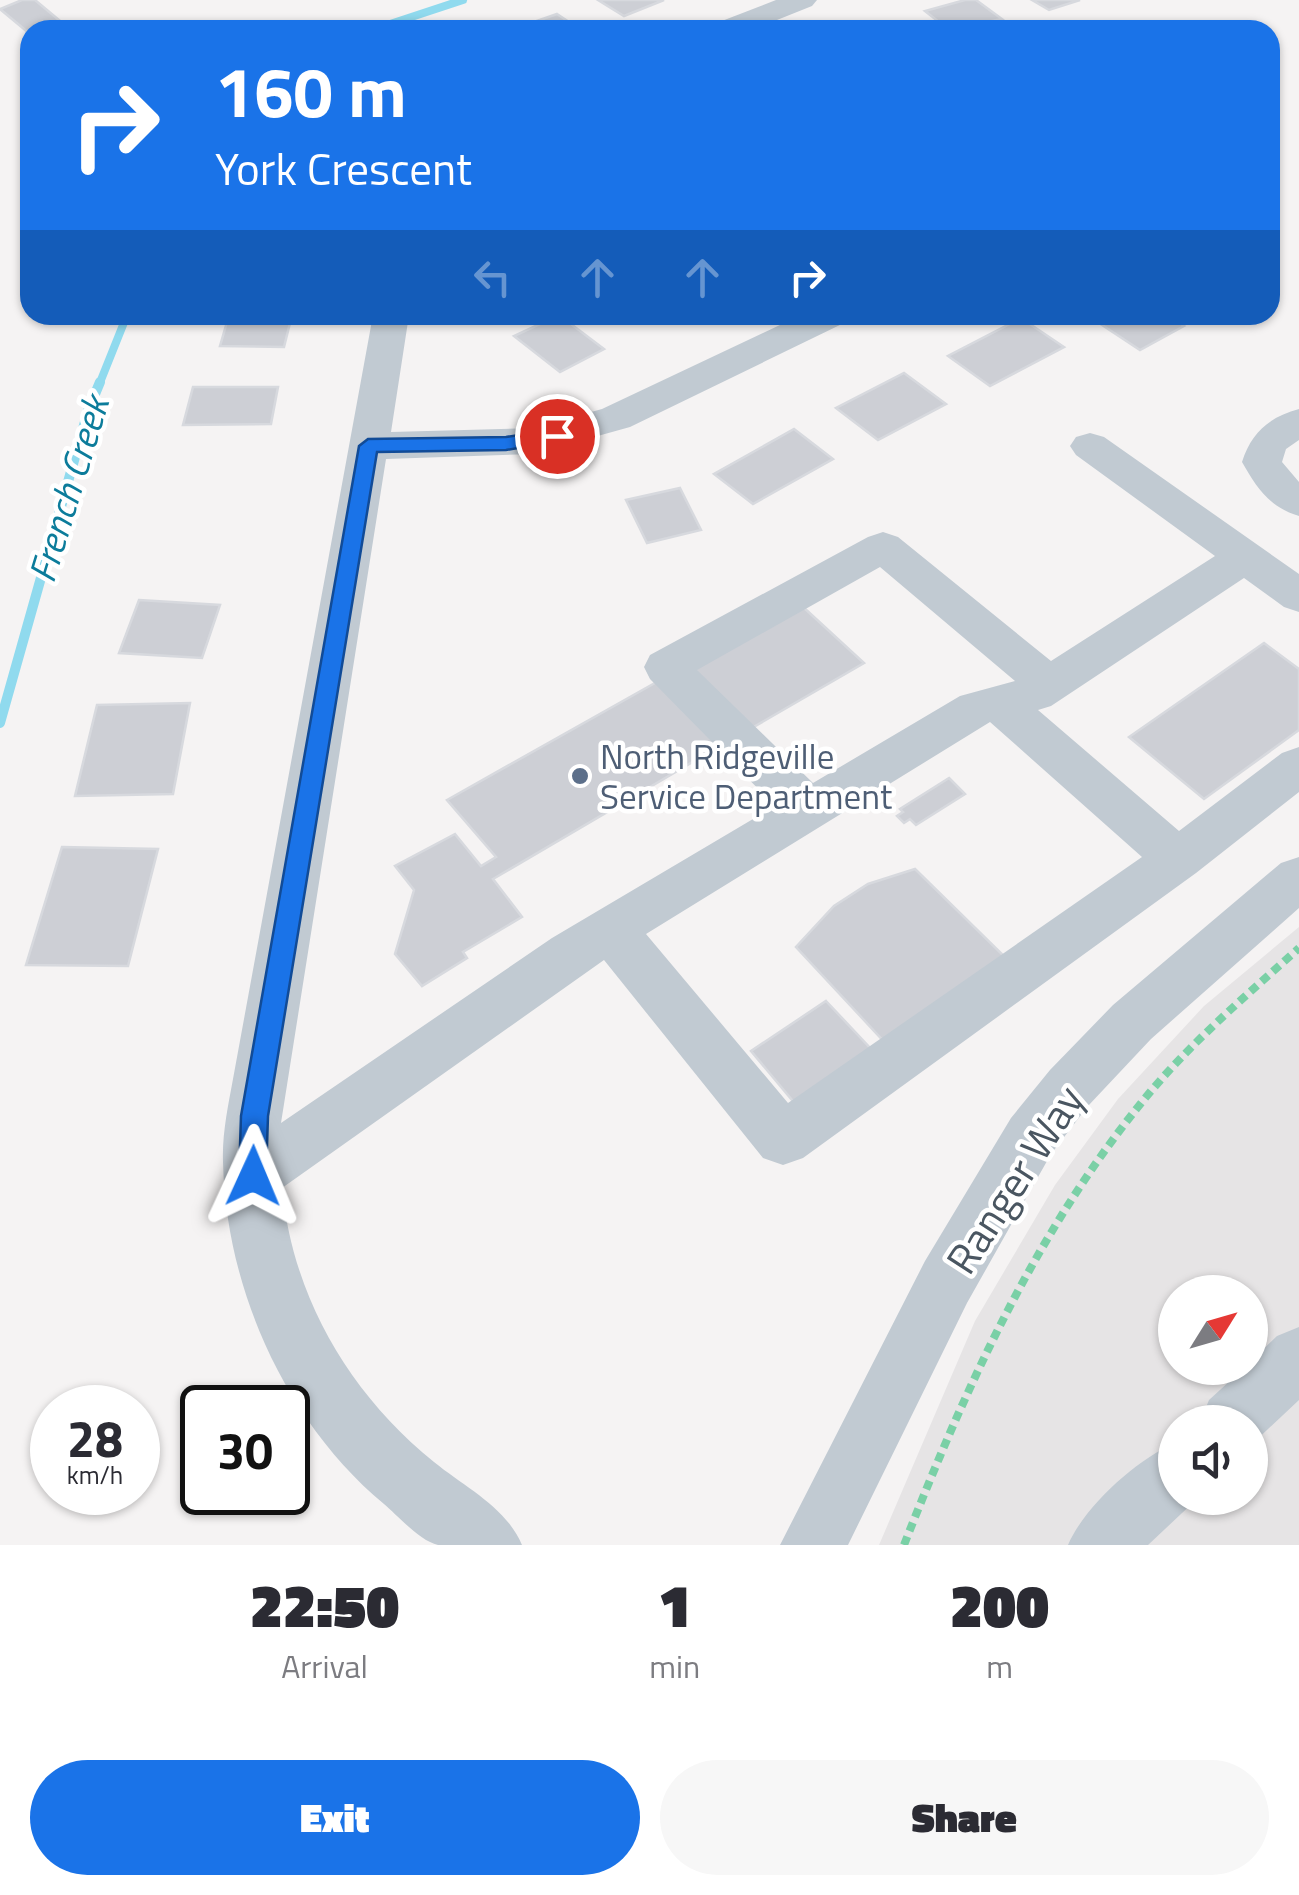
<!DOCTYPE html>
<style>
:root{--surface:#fff;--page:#f7f7f7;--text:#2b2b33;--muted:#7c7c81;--accent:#1a73e8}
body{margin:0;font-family:"Titillium Web",sans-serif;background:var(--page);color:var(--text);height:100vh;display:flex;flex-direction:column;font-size:38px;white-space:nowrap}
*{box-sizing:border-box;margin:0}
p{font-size:32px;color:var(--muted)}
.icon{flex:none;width:55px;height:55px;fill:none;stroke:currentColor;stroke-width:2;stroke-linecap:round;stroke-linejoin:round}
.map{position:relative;height:1545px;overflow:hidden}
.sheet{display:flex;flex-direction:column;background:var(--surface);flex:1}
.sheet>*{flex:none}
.hud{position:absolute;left:20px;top:20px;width:1260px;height:305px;border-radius:30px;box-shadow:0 2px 8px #0004;background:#1a73e8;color:#fff;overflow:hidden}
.needle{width:65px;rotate:53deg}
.tools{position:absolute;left:1158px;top:1275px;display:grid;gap:20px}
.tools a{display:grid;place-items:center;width:110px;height:110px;border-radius:50%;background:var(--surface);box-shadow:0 2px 8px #0004;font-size:50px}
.speed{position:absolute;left:30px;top:1385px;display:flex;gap:20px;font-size:50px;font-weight:700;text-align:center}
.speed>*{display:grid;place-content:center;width:130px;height:130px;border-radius:50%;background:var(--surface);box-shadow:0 2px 8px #0004;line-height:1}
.speed small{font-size:25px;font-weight:400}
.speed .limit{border:5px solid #111;border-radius:15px;background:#fff;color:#111}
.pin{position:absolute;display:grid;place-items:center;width:85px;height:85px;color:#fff;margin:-42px;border:5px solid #fff;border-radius:50%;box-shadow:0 2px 10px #0007}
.me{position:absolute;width:110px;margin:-55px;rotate:1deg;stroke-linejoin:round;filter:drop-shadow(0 0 8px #0008)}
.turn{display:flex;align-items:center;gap:35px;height:210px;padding:0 30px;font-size:45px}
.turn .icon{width:130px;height:130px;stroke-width:2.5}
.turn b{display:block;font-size:70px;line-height:85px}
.lanes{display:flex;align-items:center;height:95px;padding:0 30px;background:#0003;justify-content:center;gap:50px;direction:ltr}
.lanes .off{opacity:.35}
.eta{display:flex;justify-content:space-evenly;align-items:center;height:170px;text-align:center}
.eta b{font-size:60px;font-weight:800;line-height:70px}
.cta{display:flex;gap:20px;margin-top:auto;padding:20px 30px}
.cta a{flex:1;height:115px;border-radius:60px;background:var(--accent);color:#fff;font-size:40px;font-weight:800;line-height:115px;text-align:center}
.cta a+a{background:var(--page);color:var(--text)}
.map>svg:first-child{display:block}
.education{fill:#e6e4e5;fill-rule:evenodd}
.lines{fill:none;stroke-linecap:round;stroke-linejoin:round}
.stream-far1{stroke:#90daee;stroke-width:8}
.stream{stroke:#90daee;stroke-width:10}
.building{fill:#cdcfd5;stroke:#d7d9de;stroke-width:2.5}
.path{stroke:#7ad0a6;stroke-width:8;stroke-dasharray:9 6;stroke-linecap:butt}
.minor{fill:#c1cad2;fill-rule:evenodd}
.route{fill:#1a73e8;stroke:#114b97;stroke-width:2.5}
.service-dot{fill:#5c6f8a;stroke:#fff;stroke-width:4}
.labels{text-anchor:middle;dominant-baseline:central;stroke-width:9;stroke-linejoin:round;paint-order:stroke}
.service-label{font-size:35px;fill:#4e5e75;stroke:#fff;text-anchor:start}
.water-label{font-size:38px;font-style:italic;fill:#0c7c9b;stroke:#fff}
.near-street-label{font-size:42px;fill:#4a5661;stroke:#fff}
</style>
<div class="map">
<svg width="1299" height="1545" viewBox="0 0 1299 1545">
<rect width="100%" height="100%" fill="#f5f3f3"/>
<!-- education -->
<path class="education" d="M1299,927v618h-420l96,-224 80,-136 63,-86 86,-93zM1175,1292h75v76h-75zM1175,1422h75v76h-75z"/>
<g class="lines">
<!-- stream-far1 -->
<g class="stream-far1">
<polyline points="372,30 463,0"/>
<polyline points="99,385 127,315"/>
</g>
<!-- stream -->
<polyline class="stream" points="0,723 88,411 100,382"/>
</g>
<!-- building -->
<g class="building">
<polygon points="22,0 35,0 71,30 30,30 30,34 0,9"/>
<polygon points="598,0 664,0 624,16"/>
<polygon points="965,0 976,0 1002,19 949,30 925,11"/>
<polygon points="1032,0 1080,0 1049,10"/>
<polygon points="557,14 581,30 511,30"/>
<polygon points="229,315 292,315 284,347 220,346"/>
<polygon points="559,315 604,349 560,372 514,336"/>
<polygon points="1087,315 1167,315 1184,326 1140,350"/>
<polygon points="1021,318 1064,347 990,386 948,356"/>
<polygon points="904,373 946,404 878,440 836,408"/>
<polygon points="193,387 278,387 271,424 183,425"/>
<polygon points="794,429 833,459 753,504 714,474"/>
<polygon points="680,488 701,530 647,543 626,500"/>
<polygon points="139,600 220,605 202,658 119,653"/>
<polygon points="802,606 864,663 745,732 684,673"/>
<polygon points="1264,643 1299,669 1299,730 1204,799 1129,737"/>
<polygon points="662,679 725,743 493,879 522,917 463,952 467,958 422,986 395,954 414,890 395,866 455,834 481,866 496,857 447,800"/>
<polygon points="190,703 173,794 75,796 97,705"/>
<polygon points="949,778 965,794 916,825 910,819 904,823 897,816 903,812 900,809"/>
<polygon points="62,847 158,849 128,966 26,965"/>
<polygon points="915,869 1009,961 890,1048 796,947 834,906 868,884"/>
<polygon points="826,1001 873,1051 797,1106 751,1051"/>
</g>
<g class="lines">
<!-- path -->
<path class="path" d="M904,1545c63,-161 135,-320 247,-454 45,-53 97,-97 148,-143"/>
<!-- minor -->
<g class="minor">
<polygon points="776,0 817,0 812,6 752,30 710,30 714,24"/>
<path d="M373,315h36l-18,117 142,-4 69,-19 199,-94h48l-5,8 -214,104 -97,27 -147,5 -105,664 271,-185 223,-132 -125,-127 -6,-12 6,-12 218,-118 15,-5 15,5 153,124 164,-105 -139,-101 -6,-9 6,-9 14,-4 14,4 195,137v38l-15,-5 -40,-29 -193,128 -13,4 141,121 103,-78 17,-6v45l-103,81 -393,285 -20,7 -20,-7 -159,-198 -322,228c11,110 67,205 152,274 32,26 72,45 88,83 -26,0 -59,0 -84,0 -18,-4 -40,-29 -54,-41 -98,-82 -158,-214 -161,-342 -1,-28 5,-56 10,-83zM880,567l135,114 -55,15 -147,87 -116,-113zM990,722l152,135 -354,246 -142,-169z"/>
<path d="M1299,409v31l-13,9 -4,13 17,20v34c-30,-9 -42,-28 -57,-54 9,-29 27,-45 57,-53z"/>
<polygon points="1299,857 1299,908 1151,1039 1088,1106 1051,1154 967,1303 848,1545 780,1545 925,1261 1011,1118 1050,1070 1113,1005 1281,863"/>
<polygon points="1299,1327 1299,1400 1250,1446 1250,1422 1200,1422 1209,1400 1244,1368 1250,1368 1250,1362 1277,1336"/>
<path d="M1175,1443v55h23l-50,47h-80c16,-38 69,-86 107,-102z"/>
</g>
</g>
<!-- route -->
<polygon class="route" points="557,429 566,436 563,440 506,450 377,452 268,1116 266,1176 262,1185 253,1188 243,1185 239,1176 241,1116 359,446 368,439 506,437"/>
<!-- markers -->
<circle class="service-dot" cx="580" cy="776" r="10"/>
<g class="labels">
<!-- service labels -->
<g class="service-label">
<text x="600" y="756">North Ridgeville<tspan x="600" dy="40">Service Department</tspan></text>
</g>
<!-- water labels -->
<g class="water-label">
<text transform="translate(68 489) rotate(-73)">French Creek</text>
</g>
<!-- near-street labels -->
<g class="near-street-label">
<text transform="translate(1014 1179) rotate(-57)">Ranger Way</text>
</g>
</g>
</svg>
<div class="tools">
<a><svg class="needle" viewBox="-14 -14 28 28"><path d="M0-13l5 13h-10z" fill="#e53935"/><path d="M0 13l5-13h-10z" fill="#7c7c81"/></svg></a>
<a><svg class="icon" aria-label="sound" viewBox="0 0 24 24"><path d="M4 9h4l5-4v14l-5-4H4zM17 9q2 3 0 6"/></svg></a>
</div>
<div class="speed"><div>28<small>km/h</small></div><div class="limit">30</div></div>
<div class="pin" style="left:557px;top:436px;background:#d93025"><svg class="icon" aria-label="arrive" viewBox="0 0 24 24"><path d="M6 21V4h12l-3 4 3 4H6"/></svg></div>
<svg class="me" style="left:253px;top:1176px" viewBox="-20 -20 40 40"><path d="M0-17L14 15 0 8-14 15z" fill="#1a73e8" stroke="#fff" stroke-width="4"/></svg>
<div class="hud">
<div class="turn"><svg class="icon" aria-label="right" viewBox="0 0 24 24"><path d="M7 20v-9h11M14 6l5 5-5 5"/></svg><div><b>160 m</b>York Crescent</div></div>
<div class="lanes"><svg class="icon off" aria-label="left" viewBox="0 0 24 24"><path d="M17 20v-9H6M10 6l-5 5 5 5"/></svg><svg class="icon off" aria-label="ahead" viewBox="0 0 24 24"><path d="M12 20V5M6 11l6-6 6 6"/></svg><svg class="icon off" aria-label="ahead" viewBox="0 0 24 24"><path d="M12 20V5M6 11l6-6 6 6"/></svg><svg class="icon" aria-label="right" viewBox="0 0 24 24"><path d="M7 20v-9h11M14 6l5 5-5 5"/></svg></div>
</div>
</div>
<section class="sheet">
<div class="eta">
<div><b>22:50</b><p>Arrival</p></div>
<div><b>1</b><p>min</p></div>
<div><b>200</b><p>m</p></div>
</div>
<div class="cta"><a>Exit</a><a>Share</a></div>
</section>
